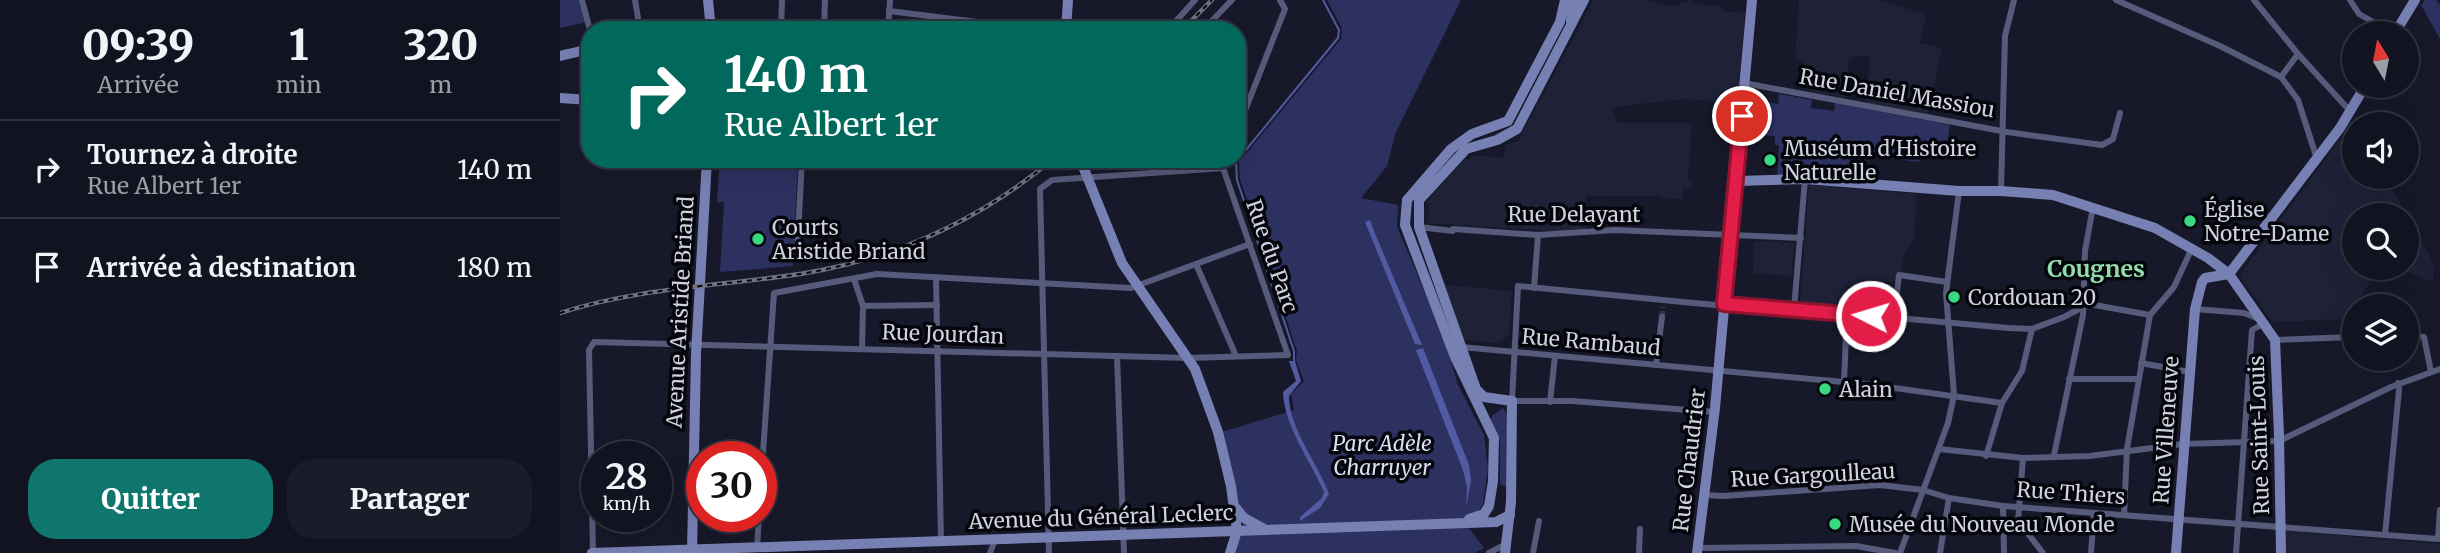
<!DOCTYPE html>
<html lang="fr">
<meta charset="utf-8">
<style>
:root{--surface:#111320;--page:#1a1c29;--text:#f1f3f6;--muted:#9c9ea5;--line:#30323e;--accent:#0f766e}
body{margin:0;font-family:Merriweather,serif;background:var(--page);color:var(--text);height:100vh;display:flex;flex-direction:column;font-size:26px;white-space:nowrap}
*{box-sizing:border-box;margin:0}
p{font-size:23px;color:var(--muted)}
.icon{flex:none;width:38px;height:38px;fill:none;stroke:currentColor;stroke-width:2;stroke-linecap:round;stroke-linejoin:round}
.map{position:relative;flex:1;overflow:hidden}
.sheet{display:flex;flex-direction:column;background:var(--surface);width:560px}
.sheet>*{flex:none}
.guide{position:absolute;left:21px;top:21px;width:665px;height:147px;border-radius:28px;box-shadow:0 7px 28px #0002,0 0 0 2px var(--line);background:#00695c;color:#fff;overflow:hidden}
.needle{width:46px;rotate:350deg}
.tools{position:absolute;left:1782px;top:21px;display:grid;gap:14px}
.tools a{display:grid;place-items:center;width:77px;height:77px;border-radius:50%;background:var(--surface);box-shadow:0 7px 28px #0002,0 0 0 2px var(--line);font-size:35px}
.speed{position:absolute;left:21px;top:441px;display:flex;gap:14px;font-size:35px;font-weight:700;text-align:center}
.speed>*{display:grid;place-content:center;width:91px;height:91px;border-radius:50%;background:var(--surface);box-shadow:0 7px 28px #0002,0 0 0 2px var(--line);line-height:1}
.speed small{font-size:18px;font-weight:400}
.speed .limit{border:10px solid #d22;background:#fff;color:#111}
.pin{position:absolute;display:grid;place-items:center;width:60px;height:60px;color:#fff;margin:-30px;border:4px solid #fff;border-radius:50%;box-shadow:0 2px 7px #0007}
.me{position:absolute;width:77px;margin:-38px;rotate:275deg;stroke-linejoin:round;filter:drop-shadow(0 0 5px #0008)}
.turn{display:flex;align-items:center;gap:24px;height:147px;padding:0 28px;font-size:32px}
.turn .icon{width:91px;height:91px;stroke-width:2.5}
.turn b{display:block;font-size:49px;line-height:60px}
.eta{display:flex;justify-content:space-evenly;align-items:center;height:119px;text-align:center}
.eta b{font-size:42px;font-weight:800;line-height:49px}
.primary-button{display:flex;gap:14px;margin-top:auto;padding:14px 28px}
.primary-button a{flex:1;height:80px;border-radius:28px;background:var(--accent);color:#fff;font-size:28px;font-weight:800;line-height:80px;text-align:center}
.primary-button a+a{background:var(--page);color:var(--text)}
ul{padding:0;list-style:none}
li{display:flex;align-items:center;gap:21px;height:98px;padding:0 28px;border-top:2px solid var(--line)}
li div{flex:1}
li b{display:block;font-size:26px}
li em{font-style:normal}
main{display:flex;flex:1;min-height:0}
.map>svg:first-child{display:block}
.built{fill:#1f2237}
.green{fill:#2c3160}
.water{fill:#525aa2}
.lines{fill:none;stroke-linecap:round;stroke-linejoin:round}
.stream{stroke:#525aa2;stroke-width:2}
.street-tunnel{stroke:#333545;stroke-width:6;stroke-dasharray:6 3;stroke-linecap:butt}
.street{stroke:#565b7b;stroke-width:6}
.secondary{stroke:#7780b3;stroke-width:10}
.rail-casing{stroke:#6f717f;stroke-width:4.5}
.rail{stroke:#05050c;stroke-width:2;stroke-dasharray:5;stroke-linecap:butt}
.route-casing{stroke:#92132f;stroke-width:18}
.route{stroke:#e11d48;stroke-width:12}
.poi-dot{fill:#37d880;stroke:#05050c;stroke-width:2.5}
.labels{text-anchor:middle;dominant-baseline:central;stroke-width:7;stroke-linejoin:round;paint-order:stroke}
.street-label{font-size:21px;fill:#d0d2de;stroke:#05050c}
.poi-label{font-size:21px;fill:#d0d2de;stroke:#05050c;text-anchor:start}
.park-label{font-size:21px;font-style:italic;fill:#dadff3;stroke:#05050c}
.neighbourhood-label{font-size:23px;font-weight:bold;fill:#93dcab;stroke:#05050c}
</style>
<main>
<section class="sheet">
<div class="eta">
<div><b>09:39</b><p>Arrivée</p></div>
<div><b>1</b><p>min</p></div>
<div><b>320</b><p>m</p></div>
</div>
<ul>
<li><svg class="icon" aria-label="right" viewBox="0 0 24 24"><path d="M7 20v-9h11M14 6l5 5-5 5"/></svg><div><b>Tournez à droite</b><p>Rue Albert 1er</p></div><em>140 m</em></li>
<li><svg class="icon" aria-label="arrive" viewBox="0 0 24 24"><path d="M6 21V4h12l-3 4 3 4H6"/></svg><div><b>Arrivée à destination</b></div><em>180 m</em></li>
</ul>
<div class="primary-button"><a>Quitter</a><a>Partager</a></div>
</section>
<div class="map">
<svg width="1880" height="553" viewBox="0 0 1880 553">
<rect width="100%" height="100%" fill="#17192a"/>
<!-- built -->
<g class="built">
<polygon points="1034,0 1083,0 1113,6 1132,0 1132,4 1162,6 1162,11 1185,13 1178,93 1171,93 1170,102 1124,99 1052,107 1058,123 1132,123 1128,180 1133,181 1132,188 1123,188 1122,199 1101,198 1099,196 1026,196 1026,229 996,231 868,223 869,206 867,201 905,158 908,160 912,155 944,158 945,145 958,141"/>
<polygon points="1239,0 1318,0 1366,14 1360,43 1382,48 1368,114 1307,103 1310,55 1289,57 1285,99 1276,95 1253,93 1252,76 1248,76 1248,71 1244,71 1243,59 1235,59"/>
<polygon points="1783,135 1794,141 1794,177 1825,177 1874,264 1873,282 1837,268 1846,268 1846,215 1794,215 1794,268 1819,268 1786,319 1712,322 1679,276"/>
<polygon points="1249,185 1357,194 1354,240 1344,255 1341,272 1337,272 1335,282 1307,281 1306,287 1286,286 1285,309 1240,305"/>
<polygon points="1194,241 1234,243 1231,276 1193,273"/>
<polygon points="884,285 952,291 949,335 938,343 903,340"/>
<polygon points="1726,531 1880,544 1880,553 1725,553"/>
</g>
<!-- green -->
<g class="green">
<polygon points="0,0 22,0 28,22 0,28"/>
<polygon points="767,0 901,0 836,132 827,166 801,198 838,205 837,227 882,332 898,385 924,435 928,469 923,504 908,527 924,548 915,553 673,553 684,529 662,432 734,410 731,394 744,381 736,360 737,351 680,179 679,162 781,39 782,28"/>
<polygon points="1865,0 1876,0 1880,5 1880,39 1861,5"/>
<polygon points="1219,94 1252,100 1251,108 1274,111 1275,103 1390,125 1385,157 1362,154 1359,162 1307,155 1303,178 1286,177 1287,168 1281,166 1279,177 1217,176 1219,145 1215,145 1215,136 1192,135 1192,131 1186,129 1189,106 1194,105 1195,100 1218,104"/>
<polygon points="160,159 238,159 233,266 160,272 164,202 157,202"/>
<polygon points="943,408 950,418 947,488 940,484 940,442 930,421 933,415"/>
</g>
<!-- water -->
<g class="water">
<polygon points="810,220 814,231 862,345 855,344 805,222"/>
<polygon points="863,348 909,465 911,481 906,507 907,487 903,470 856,350"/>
<path d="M729,361h6l6,20 -12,15c0,33 29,67 40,98l-9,14 -20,13v-4l22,-19 2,-6c-13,-30 -40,-66 -41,-100l13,-11z"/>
</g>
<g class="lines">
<!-- stream -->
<polyline class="stream" points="734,362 734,351 677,180 676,162 778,38 779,30 763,0"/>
<!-- street-tunnel -->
<polyline class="street-tunnel" points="1102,317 1103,307"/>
<!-- street -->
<g class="street">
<polyline points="22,0 30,30"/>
<polyline points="75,0 80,30"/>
<polyline points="1556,0 1660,46 1721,77 1738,100 1757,159"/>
<polyline points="1694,0 1738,54 1791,112"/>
<polyline points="1790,0 1799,14 1833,33"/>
<polyline points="329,11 482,30"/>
<polyline points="221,30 222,0"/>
<polyline points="264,30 265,0"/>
<polyline points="328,30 330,0"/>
<polyline points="608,30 635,0"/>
<polyline points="643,30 672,0"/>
<polyline points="1721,77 1738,54"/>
<polyline points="1184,83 1447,132 1542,145 1553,139 1560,113"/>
<polyline points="677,131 725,9 720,0"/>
<polyline points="242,159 237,254 264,256"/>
<polyline points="622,159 623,171"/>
<polyline points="1441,191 1445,36 1454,0"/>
<polyline points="859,227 893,231 893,229 978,235 1055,230 1241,238"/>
<polyline points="636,264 676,356"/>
<polyline points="376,278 381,542"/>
<polyline points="294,279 303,306 302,349"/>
<polyline points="974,288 978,235"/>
<polyline points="303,306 377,305"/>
<polyline points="1234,309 1245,179"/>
<polyline points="1635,309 1684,313 1699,319"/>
<polyline points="1334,318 1339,275 1387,282"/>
<polyline points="1846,335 1864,337 1871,372"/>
<polyline points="1715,340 1794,337"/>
<polyline points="901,347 1306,384 1442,403"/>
<polyline points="557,356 564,553"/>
<polyline points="1581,363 1629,372"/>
<polyline points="1096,365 1102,317"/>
<polyline points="1509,379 1578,379"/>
<polyline points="1284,382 1287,314"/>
<polyline points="990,402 995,356"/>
<polyline points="1155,412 1012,401 952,401 958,286 1123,302 1156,305 1170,303 1449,328 1472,329 1504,317 1529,304 1590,315"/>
<polyline points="1379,449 1463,458 1530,456 1623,444 1719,441 1831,387 1880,369"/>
<polyline points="1494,455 1523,315 1525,251 1533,207"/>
<polyline points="1426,456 1442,403 1462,371 1472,329"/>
<polyline points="1463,458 1458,521 1483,553"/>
<polyline points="201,482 214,293 317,274 571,288 690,244"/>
<polyline points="1144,495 1164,496 1320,485 1363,490 1389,498 1443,506 1878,539 1880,510"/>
<polyline points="1443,506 1444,553"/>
<polyline points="1564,515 1567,449 1590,315 1614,287 1632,248"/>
<polyline points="1825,535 1839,390 1838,383"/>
<polyline points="197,548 199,516"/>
<polyline points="1138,548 1296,546 1335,553"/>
<polyline points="33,553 29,350 34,342 628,358 728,355 663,168"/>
<polyline points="430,553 435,540"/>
<polyline points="489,553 480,189 492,180 663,168"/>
<polyline points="929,553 946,544"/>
<polyline points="973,553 979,521"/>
<polyline points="1079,553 1080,529"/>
<polyline points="1340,553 1388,423 1394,395 1386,293 1399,191"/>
<polyline points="1380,553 1389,498"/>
<polyline points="1531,553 1534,513"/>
<polyline points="1676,553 1692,330 1701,325 1705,327"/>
</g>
<!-- secondary -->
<g class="secondary">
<polyline points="148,0 151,30"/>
<polyline points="1011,21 1013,0"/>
<polyline points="506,30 508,0"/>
<polyline points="1835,33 1855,0"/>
<polyline points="0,56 30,49"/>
<polyline points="0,98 30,100"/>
<polyline points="520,159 562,263 635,369 658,432 671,486 677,531 670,553"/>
<polyline points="1177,181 1245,179 1399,191 1441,191 1493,195 1595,228 1648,258 1669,274 1715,340 1719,435 1721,553"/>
<polyline points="1669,274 1780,128 1805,86"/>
<polyline points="675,507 684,518 704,529"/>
<polyline points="909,519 924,514 929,506 933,481 934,438 895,357 845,225 847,200 891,149 912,134 948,121 1000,22 1005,0"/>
<polyline points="32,553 936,522 950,515"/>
<polyline points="132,553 136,354 147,159"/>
<polyline points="945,553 951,502 952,401 924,397 916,389 859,227 859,200 906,149 937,140 957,129 1024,0"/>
<polyline points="1137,553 1155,408 1192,0"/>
<polyline points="1616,553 1635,309 1642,282 1645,278 1669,274"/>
</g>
<!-- rail casing -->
<g class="rail-casing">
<g id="rail">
<polyline points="622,30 652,0"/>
<path d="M0,313c77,-25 160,-27 240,-39 94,-15 180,-54 253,-115"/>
</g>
</g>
<!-- rail -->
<use href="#rail" class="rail"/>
</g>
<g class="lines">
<!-- route casing -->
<g class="route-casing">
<polyline id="route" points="1182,116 1164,304 1311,316"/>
</g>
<!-- route -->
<use href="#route" class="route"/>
</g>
<!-- markers -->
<g class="poi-dot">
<circle cx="1210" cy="160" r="7"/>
<circle cx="1630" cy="221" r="7"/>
<circle cx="198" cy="239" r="7"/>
<circle cx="1394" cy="297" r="7"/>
<circle cx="1265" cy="389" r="7"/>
<circle cx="1275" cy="524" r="7"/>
</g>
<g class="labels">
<!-- street labels -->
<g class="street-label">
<text transform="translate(1337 93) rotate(10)">Rue Daniel Massiou</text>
<text x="1014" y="214">Rue Delayant</text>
<text transform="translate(712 256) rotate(71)">Rue du Parc</text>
<text transform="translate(120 312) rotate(-87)">Avenue Aristide Briand</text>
<text transform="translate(383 334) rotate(2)">Rue Jourdan</text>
<text transform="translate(1031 342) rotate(5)">Rue Rambaud</text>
<text transform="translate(1606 430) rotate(-86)">Rue Villeneuve</text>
<text transform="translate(1699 435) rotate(-92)">Rue Saint-Louis</text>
<text transform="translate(1129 460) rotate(-83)">Rue Chaudrier</text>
<text transform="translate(1253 475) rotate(-3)">Rue Gargoulleau</text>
<text transform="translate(1511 493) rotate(4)">Rue Thiers</text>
<text transform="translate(541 517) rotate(-2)">Avenue du Général Leclerc</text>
</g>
<!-- poi labels -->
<g class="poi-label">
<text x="1224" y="148">Muséum d'Histoire<tspan x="1224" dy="24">Naturelle</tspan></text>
<text x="1644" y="209">Église<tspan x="1644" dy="24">Notre-Dame</tspan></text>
<text x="212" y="227">Courts<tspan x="212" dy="24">Aristide Briand</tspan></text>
<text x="1408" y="297">Cordouan 20</text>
<text x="1279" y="389">Alain</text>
<text x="1289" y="524">Musée du Nouveau Monde</text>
</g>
<!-- park labels -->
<g class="park-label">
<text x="822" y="443">Parc Adèle<tspan x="822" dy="24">Charruyer</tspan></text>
</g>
<!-- neighbourhood labels -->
<g class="neighbourhood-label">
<text x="1536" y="268">Cougnes</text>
</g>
</g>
</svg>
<div class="tools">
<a><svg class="needle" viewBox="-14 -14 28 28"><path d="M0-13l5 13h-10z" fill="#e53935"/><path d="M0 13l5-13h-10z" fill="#9c9ea5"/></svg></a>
<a><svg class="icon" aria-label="sound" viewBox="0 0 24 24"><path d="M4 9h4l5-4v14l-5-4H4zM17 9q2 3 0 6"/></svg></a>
<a><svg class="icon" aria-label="search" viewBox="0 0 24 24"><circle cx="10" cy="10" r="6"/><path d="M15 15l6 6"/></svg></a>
<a><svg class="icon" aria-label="layers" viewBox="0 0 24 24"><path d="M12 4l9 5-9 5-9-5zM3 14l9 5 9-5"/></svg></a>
</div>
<div class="speed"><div>28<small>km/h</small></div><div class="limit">30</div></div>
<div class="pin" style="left:1182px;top:116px;background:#d93025"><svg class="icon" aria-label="arrive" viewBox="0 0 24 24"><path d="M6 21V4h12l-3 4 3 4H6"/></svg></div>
<svg class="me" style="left:1311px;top:316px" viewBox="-20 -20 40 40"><circle r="17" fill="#e11d48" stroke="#fff" stroke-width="3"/><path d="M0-11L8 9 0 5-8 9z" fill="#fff"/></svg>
<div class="guide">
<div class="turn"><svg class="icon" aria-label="right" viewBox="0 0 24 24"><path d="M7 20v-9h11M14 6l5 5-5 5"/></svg><div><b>140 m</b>Rue Albert 1er</div></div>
</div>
</div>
</main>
